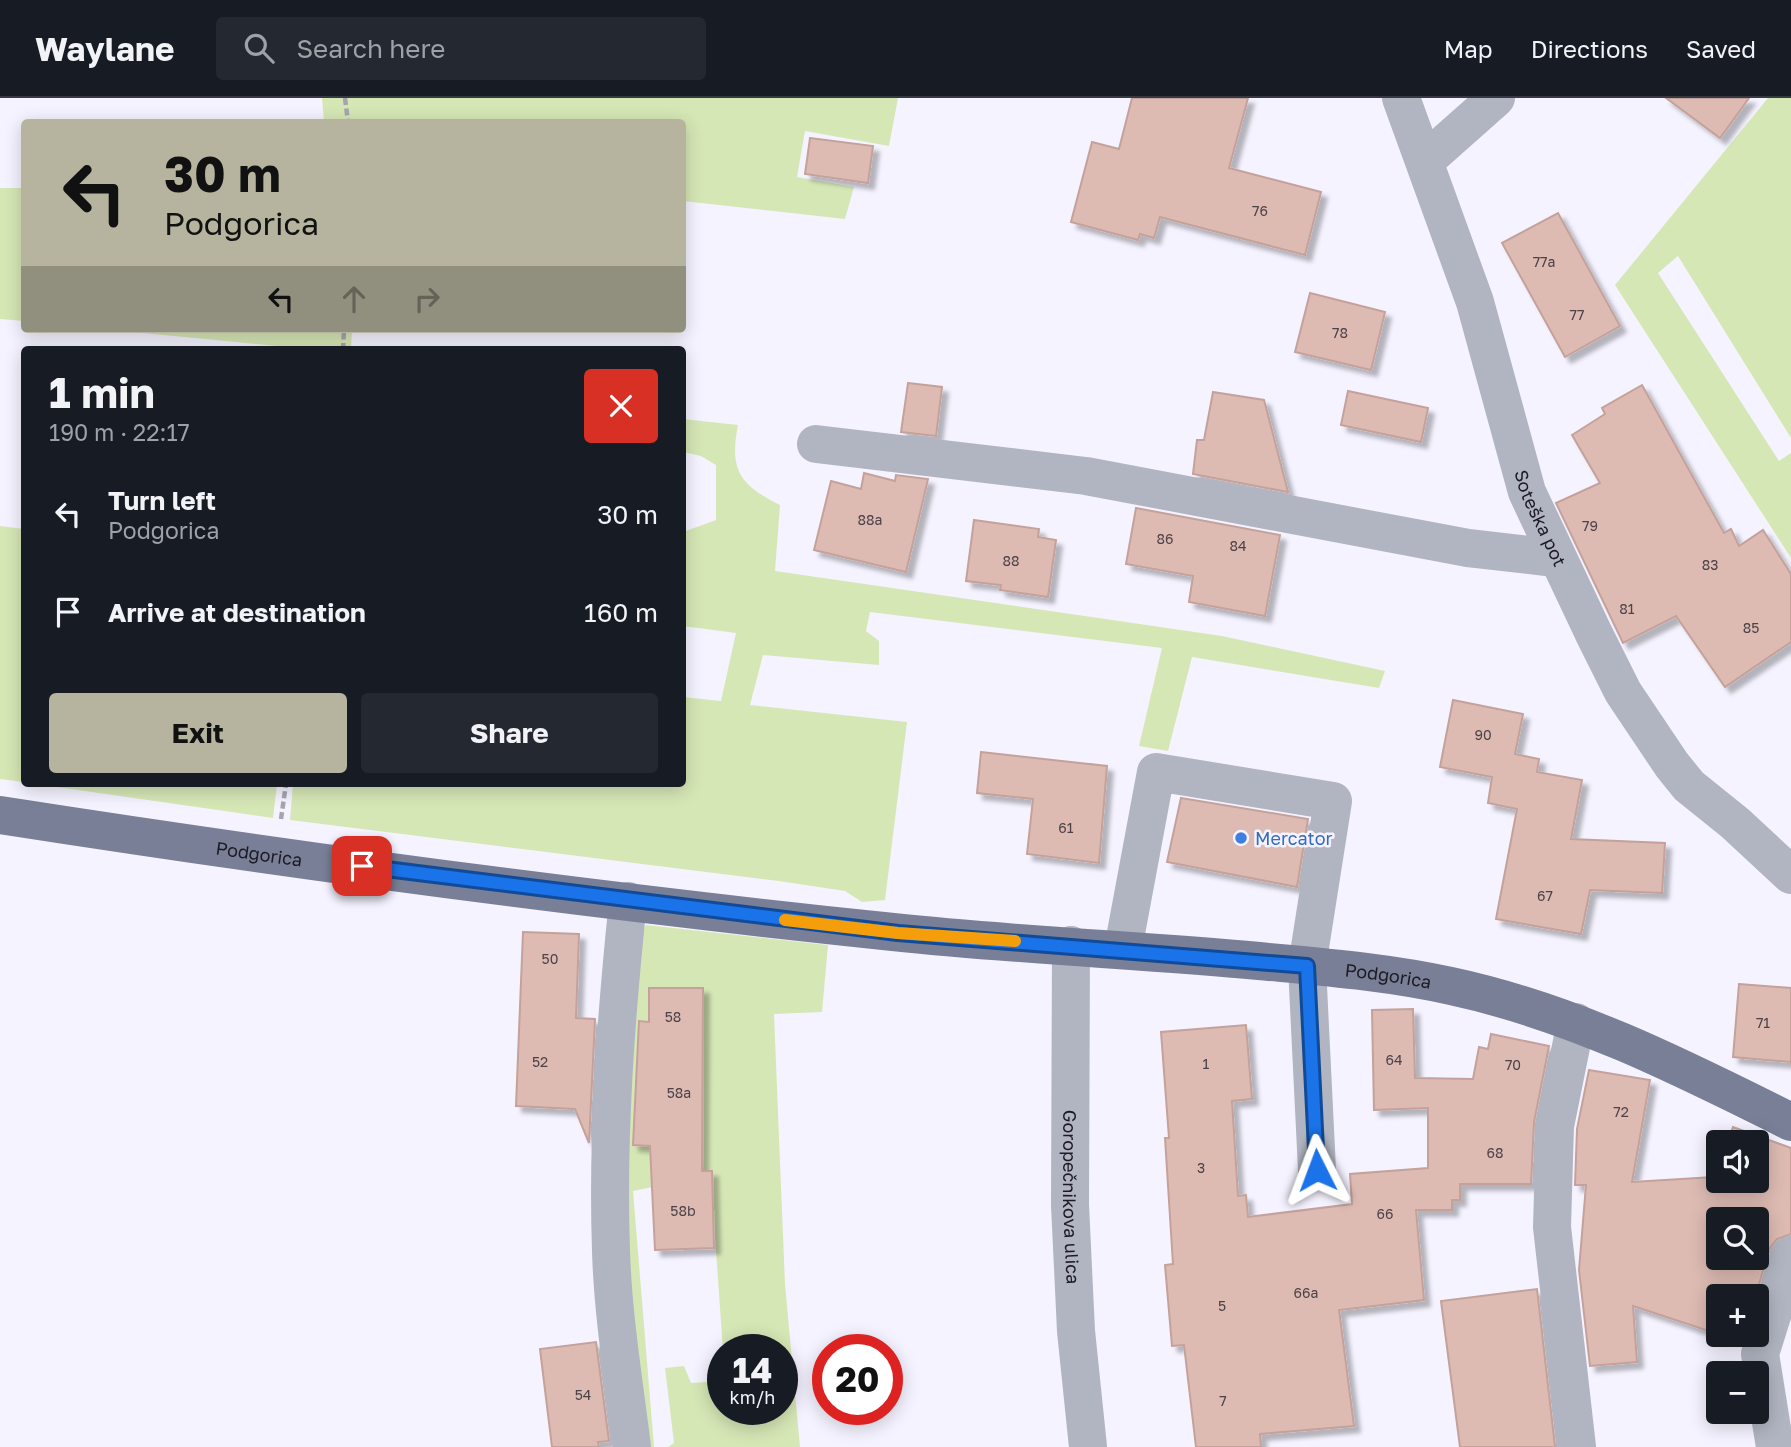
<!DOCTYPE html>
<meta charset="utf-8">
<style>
:root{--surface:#171b24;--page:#242831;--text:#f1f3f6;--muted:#9ea1a6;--line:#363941;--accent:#b6b49e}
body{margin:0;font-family:"Golos Text",sans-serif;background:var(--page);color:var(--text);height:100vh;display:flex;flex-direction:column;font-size:26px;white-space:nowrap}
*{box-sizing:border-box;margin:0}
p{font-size:23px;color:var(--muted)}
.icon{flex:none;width:38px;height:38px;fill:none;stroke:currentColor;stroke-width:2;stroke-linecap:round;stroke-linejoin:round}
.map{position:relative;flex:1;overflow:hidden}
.side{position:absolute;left:21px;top:248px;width:665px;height:441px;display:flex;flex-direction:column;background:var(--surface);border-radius:7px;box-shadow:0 4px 18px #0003}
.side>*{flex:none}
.top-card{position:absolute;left:21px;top:21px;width:665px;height:214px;border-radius:7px;box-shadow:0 4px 18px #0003;background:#b6b49e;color:#111;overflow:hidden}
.buttons{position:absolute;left:1706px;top:1032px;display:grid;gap:14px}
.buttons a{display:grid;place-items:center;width:63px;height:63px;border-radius:7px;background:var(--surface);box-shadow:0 4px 18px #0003;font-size:35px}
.speed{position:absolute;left:707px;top:1236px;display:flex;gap:14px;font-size:35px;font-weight:700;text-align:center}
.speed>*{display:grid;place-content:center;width:91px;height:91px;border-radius:50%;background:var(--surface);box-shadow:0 4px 18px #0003;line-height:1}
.speed small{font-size:18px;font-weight:400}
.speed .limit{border:10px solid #d22;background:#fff;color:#111}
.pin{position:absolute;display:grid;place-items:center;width:60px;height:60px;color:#fff;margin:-30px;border-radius:14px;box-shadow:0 4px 10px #0006}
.me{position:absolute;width:77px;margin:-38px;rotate:357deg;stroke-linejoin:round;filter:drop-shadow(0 0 5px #0008)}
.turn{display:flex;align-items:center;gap:24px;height:147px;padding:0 28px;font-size:32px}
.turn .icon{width:91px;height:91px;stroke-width:2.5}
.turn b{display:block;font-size:49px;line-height:60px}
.lanes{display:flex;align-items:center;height:66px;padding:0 28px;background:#0003;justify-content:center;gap:35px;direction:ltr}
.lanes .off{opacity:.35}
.round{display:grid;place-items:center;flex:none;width:74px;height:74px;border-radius:7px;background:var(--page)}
.overview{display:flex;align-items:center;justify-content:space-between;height:119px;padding:0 28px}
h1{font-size:42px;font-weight:700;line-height:52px}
.cta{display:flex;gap:14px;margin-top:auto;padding:14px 28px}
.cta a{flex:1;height:80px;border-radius:7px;background:var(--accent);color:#111;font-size:28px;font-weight:700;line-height:80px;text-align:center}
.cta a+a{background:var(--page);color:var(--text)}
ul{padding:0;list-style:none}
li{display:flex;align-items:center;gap:21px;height:98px;padding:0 28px}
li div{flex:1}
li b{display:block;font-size:26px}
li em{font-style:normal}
header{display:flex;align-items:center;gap:42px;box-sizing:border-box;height:98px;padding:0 35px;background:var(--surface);border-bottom:2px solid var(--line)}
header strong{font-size:33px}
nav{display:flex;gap:38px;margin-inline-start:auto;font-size:24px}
.search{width:490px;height:63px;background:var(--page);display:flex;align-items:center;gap:18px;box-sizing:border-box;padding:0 24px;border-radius:7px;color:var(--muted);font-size:26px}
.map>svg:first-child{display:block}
.green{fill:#d6e7b6}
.building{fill:#ddbbb3;stroke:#c4a29b;stroke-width:2;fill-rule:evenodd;filter:url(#shadow)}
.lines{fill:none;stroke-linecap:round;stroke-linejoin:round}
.path{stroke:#a6a4af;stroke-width:4.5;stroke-dasharray:7 3.5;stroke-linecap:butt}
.minor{stroke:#b1b5c1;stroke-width:38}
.major{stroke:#797f96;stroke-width:38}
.route-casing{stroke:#114b97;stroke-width:18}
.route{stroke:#1a73e8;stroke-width:12}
.slow{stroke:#f59e0b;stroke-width:12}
.shop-dot{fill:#3f7fe0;stroke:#f5f3ff;stroke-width:2.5}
.labels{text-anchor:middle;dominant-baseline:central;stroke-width:5;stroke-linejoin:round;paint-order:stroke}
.number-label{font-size:14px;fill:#4c4248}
.street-label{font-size:18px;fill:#1c1a24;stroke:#f5f3ff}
.shop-label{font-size:18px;fill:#366cbe;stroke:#f5f3ff;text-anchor:start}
</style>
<header>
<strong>Waylane</strong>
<div class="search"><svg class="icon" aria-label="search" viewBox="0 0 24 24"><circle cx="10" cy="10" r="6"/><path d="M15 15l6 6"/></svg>Search here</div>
<nav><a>Map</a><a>Directions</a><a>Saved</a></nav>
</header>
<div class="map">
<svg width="1791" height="1349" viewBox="0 0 1791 1349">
<defs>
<filter id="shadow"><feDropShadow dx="6" dy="6" stdDeviation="2" flood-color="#0004"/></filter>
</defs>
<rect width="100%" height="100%" fill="#f5f3ff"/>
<!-- green -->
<g class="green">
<polygon points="322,0 898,0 889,48 805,33 797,79 854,89 845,121 683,103 682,24 324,24"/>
<polygon points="1768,0 1791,0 1791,340 1678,158 1658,175 1779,363 1791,355 1791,460 1615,187"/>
<polygon points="0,90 24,90 24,223 0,221"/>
<polygon points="102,231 352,231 351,252 319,252"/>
<path d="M683,321l55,6c-9,45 2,60 42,80l-5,66 447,65 163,35 -6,17 -187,-31 -24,94 -29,-5 23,-98 -292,-36 -4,19 13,10v24l-116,-10 -13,50 157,17 -22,178 -23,2 -17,-11 -66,-10 -489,-61 3,-36h389l1,-87 38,4 15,-68 -53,-7v-94l33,-12v-55l-15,-9 -18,-4z"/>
<polygon points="0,428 24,431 24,684 0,681"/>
<polygon points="36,686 277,686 273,720"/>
<polygon points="646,827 828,847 822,914 774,916 785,1186 800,1349 668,1349 674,1345 665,1270 684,1268 691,1285 723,1283 723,1311 782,1311 782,1251 723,1253 712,1095 663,1087 633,1093 654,1349 638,1349 623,1225 633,847"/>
</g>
<!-- building -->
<g class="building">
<polygon points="1132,0 1248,0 1229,70 1321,94 1305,157 1160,119 1154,140 1140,136 1138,142 1071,124 1092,44 1119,51"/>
<polygon points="1666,0 1749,0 1720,40"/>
<polygon points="810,40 873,48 868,85 805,76"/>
<polygon points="1558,115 1620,228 1565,259 1502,145"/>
<polygon points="1310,195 1385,214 1371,272 1295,254"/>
<polygon points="908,285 942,289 936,338 901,334"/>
<polygon points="1642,287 1724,435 1731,431 1739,448 1763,432 1791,476 1791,544 1725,589 1676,518 1623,545 1556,405 1600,385 1572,337 1605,316 1602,310"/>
<polygon points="1348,293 1428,310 1421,344 1341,327"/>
<polygon points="1213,294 1264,302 1288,394 1193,376 1197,342 1204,342"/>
<polygon points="864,375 895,383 896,377 928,381 906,474 814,452 831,383 861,391"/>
<polygon points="1136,410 1280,437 1265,518 1189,504 1193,478 1126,466"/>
<polygon points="974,422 1039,431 1038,439 1056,442 1048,499 1000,492 1001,487 966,483"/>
<polygon points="1453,602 1523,616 1515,656 1539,661 1537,674 1582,682 1571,741 1665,745 1662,795 1590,792 1581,836 1496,821 1517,711 1488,705 1492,679 1440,669"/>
<polygon points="981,654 1107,668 1099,765 1027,756 1033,701 977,695"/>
<polygon points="1181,700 1308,721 1297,789 1167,764"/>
<polygon points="523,834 579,836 576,920 595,921 589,1045 575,1011 516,1008"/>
<polygon points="1739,886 1791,890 1791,964 1733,959"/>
<polygon points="649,890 703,890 702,1073 712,1073 714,1150 655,1152 650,1048 633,1047 639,923 649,924"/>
<polygon points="1413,911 1415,980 1473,981 1479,949 1488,951 1491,936 1549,948 1534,1024 1531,1086 1460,1086 1460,1102 1452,1102 1452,1112 1416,1112 1424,1202 1339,1212 1354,1328 1260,1336 1261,1349 1196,1349 1184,1247 1172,1248 1165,1167 1173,1166 1165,1040 1169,1040 1161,934 1246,927 1252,1001 1232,1003 1238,1098 1246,1097 1248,1119 1352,1106 1350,1076 1428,1070 1428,1010 1374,1012 1372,912"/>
<path d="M1589,972l61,10 -18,102 82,-5 4,-10v14h39v-38h-30l6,-16 58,21v86l-14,5 -7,9 -15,49h-37v37l-85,-28 4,56 -47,4 -11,-96 7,-85h-11l2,-56zM1718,1122h39v38h-39z"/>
<polygon points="1537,1191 1555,1349 1460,1349 1441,1203"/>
<polygon points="596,1244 609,1343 598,1344 599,1349 552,1349 540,1251"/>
</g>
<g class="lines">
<!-- path -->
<g class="path">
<polyline points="345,0 348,24"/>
<polyline points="343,252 344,231"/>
<polyline points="281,721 286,686"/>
</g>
<!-- minor -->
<g class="minor">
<path id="s1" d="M1401,0l74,204 52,190 67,142 29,58 49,73 17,21 46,37 56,52"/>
<polyline points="1425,63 1496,0"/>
<polyline points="816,346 1086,378 1468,450 1555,460"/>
<path d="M628,803c-12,115 -21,234 -17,350 2,66 13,131 21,196"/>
<path id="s2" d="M1071,847l-1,260 6,126 12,116"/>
<polyline points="1123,851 1156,674 1333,703 1307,868 1317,1072"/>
<polyline points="1576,924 1555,1028 1552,1129 1577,1349"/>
<polyline points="1775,1349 1760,1256 1791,1157"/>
</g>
<!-- major -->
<path class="major" id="s3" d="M0,717c296,46 595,86 893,117 122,13 244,18 366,29 64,6 129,11 192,25 121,26 230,81 340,136"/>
</g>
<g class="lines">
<!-- route casing -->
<g class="route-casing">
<polyline id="route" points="362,768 898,835 1307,868 1317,1072"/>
</g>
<!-- route -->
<use href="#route" class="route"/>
<!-- slow -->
<polyline class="slow" points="785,822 898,835 1015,843"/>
</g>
<!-- markers -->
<circle class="shop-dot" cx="1241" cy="740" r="7"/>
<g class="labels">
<!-- number labels -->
<g class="number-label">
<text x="1260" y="112">76</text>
<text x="1544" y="163">77a</text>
<text x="1577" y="216">77</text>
<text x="1340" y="234">78</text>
<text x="870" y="421">88a</text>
<text x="1590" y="427">79</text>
<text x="1165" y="440">86</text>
<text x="1238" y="447">84</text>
<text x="1011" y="462">88</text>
<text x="1710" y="466">83</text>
<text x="1627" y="510">81</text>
<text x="1751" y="529">85</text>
<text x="1483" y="636">90</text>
<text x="1066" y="729">61</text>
<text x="1545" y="797">67</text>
<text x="550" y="860">50</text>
<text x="673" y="918">58</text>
<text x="1763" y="924">71</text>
<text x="1394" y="961">64</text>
<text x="540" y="963">52</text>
<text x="1206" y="965">1</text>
<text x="1513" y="966">70</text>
<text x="679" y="994">58a</text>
<text x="1621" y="1013">72</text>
<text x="1495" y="1054">68</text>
<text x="1201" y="1069">3</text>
<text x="683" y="1112">58b</text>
<text x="1385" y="1115">66</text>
<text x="1306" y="1194">66a</text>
<text x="1222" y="1207">5</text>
<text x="583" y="1296">54</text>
<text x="1223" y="1302">7</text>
</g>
<!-- street labels -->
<g class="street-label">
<text stroke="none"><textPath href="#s1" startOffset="443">Soteška pot</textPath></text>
<text stroke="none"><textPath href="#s3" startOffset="262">Podgorica</textPath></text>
<text stroke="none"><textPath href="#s3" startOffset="1398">Podgorica</textPath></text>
<text stroke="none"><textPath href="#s2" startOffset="252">Goropečnikova ulica</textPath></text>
</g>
<!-- shop labels -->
<g class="shop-label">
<text x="1255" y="740">Mercator</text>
</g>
</g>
</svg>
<div class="buttons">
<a><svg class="icon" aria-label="sound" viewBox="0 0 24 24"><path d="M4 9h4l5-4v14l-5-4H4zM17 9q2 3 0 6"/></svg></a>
<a><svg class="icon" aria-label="search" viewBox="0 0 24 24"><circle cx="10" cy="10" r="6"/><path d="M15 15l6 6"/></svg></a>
<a>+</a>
<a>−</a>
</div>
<div class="speed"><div>14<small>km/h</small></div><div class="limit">20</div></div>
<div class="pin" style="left:362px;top:768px;background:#d93025"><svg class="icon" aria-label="arrive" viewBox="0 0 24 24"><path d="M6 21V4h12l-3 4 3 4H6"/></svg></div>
<svg class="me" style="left:1317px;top:1072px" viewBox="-20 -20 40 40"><path d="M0-17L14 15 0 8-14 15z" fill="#1a73e8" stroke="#fff" stroke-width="4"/></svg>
<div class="top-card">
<div class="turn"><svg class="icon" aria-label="left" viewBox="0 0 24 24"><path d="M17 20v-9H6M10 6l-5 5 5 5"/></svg><div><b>30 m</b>Podgorica</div></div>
<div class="lanes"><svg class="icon" aria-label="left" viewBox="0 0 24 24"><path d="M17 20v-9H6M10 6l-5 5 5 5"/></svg><svg class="icon off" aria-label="ahead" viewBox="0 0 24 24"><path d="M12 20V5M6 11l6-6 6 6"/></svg><svg class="icon off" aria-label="right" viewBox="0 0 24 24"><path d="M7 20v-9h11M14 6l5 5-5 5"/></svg></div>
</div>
<section class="side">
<div class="overview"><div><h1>1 min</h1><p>190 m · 22:17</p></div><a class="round" style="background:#d93025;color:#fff"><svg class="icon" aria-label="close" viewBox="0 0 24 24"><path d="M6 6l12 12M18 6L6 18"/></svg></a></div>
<ul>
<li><svg class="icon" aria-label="left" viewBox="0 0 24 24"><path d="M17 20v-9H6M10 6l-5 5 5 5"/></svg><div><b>Turn left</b><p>Podgorica</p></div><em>30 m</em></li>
<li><svg class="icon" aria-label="arrive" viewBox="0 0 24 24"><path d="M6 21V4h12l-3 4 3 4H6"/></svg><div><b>Arrive at destination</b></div><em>160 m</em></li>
</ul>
<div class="cta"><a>Exit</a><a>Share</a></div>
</section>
</div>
